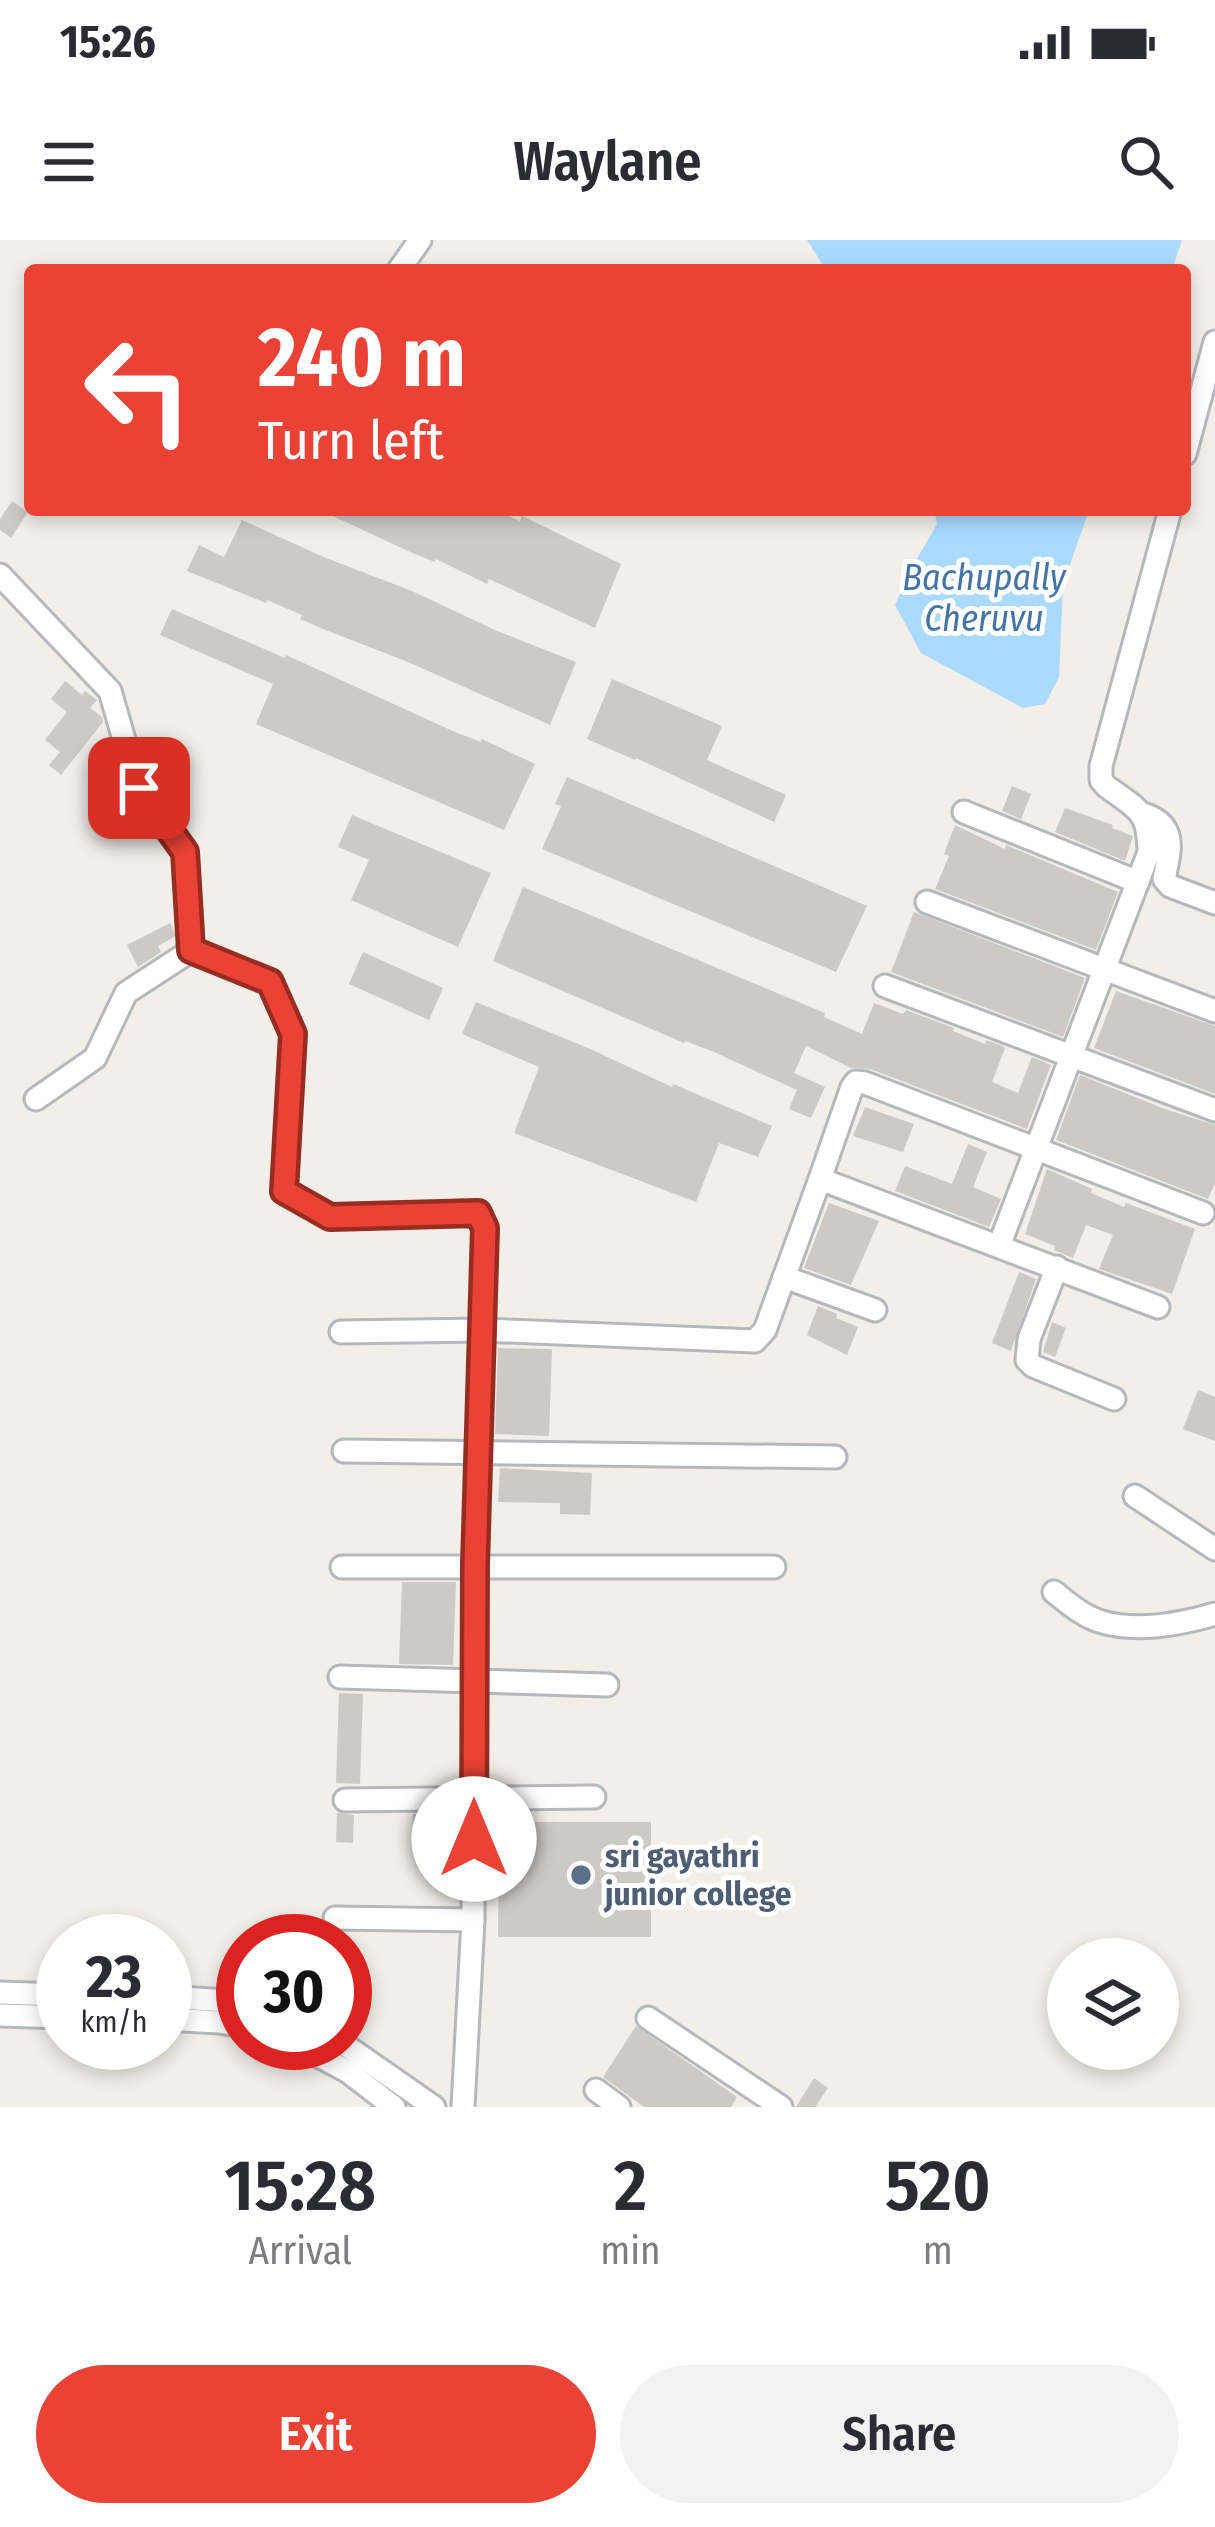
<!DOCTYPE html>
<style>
:root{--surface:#fff;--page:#f2f2f3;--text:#2b2b33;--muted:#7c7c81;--accent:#ea4335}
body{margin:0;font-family:"Fira Sans Condensed",sans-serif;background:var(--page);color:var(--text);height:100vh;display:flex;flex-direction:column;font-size:45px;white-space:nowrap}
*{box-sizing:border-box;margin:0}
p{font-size:39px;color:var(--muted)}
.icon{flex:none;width:66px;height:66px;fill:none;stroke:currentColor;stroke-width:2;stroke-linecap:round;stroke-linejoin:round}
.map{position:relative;height:1867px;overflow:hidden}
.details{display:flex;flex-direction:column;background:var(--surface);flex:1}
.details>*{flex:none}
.banner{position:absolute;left:24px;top:24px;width:1167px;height:252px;border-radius:12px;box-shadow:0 6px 18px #0003;background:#ea4335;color:#fff;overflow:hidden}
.tools{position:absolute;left:1047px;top:1698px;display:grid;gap:24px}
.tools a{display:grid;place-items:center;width:132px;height:132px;border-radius:50%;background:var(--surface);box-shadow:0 6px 18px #0003;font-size:60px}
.speed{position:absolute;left:36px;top:1674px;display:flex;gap:24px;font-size:60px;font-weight:700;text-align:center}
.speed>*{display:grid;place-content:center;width:156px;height:156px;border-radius:50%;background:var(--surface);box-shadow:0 6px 18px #0003;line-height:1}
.speed small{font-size:30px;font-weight:400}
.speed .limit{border:18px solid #d22;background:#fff;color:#111}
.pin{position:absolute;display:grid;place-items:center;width:102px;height:102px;color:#fff;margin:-51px;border-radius:24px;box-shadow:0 6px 18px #0006}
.me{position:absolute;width:132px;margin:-66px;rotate:0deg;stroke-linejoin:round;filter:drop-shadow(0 0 9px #0008)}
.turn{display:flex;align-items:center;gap:42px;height:252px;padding:0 36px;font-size:54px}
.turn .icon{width:156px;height:156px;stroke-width:2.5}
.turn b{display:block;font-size:84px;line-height:102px}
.eta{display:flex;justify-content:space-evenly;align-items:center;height:204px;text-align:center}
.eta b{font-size:72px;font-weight:600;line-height:84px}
.primary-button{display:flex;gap:24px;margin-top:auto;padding:24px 36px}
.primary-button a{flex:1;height:138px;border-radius:72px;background:var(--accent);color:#fff;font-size:48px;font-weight:600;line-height:138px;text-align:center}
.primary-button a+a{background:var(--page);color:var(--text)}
.status{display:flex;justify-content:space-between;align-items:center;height:84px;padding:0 60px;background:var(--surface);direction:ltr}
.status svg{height:33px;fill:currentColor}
header{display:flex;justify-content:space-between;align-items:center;height:156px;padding:0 36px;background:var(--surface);font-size:54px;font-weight:600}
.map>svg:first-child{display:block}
.water{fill:#aadaff}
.building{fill:#cccac5}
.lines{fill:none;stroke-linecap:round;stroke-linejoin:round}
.minor-casing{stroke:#b5b8bc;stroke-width:27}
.minor{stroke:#fff;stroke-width:21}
.route-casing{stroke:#982c22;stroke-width:30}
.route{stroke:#ea4335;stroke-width:21}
.service-dot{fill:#5c6f8a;stroke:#fff;stroke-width:4.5}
.labels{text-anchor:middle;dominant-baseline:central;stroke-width:10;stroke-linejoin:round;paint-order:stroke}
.service-label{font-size:33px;font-weight:bold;fill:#4e5e75;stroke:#fff;text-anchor:start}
.water-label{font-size:36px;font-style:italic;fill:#4174aa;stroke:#fff}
</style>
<div class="status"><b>15:26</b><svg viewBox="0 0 49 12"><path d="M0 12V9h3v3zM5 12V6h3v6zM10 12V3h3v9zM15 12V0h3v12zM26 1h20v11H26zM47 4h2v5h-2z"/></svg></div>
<header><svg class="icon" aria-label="menu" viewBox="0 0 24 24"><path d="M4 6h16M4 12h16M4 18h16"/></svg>Waylane<svg class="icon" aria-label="search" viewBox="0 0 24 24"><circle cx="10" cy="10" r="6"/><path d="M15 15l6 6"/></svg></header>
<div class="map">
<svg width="1215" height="1867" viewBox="0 0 1215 1867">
<rect width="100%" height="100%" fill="#f1efe8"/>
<!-- water -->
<g class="water">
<polygon points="807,0 1182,0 1172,30 826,30"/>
<polygon points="934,270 1089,270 1063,345 1059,437 1045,464 1023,468 921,413 895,365 911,329 937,284"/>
</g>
<!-- building -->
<g class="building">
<polygon points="12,261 28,272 11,298 0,290 0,279"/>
<polygon points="320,270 495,270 520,281 522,276 621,324 595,388 489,339 487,344 436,319 435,322 410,312"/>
<polygon points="242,280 326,318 412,351 497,391 576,422 550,485 408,422 323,389 300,379 302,375 267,360 266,363 187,331 199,305 224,317"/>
<polygon points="172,369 285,418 286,415 455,492 481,502 482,499 535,524 504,590 256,484 273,444 160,395"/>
<polygon points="612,439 722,486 707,520 786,555 774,582 636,518 635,520 587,499"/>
<polygon points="65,441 82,455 85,451 97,460 90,468 102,477 103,482 61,535 49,525 60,512 45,500 67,472 51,459"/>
<polygon points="567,537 867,666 836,732 542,609 561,566 555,564"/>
<polygon points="1012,546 1031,554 1021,579 1002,571"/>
<polygon points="1065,568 1113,585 1112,588 1133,596 1125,621 1055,592"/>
<polygon points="352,575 491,633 458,707 351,660 369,620 338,607"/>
<polygon points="955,585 1005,609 1006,605 1118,652 1096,710 935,649 949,616 944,614"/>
<polygon points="523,647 825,773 824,777 862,794 874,763 903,774 906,770 954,788 953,791 985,804 986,800 1003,806 1005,808 992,842 1018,853 1032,817 1051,825 1027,889 870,829 851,828 806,806 794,833 825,847 811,878 789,869 797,850 714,812 685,801 684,803 493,721"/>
<polygon points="914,672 1085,738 1063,797 891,732"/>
<polygon points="170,683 176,696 158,706 161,712 138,727 127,705"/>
<polygon points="363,712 443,748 429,780 349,744"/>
<polygon points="1116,751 1215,786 1215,854 1094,808"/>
<polygon points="476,762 588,808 672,847 673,844 772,886 758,917 719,903 696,962 514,893 539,827 462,794"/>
<polygon points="1080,835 1165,869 1215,885 1215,943 1208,959 1056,900"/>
<polygon points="865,867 914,884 903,912 853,896"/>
<polygon points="968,904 987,912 973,947 1001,959 989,987 895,951 905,926 952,944"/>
<polygon points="1047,929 1092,949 1091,953 1124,967 1126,963 1195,989 1172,1054 1099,1029 1113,995 1086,985 1073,1018 1054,1010 1055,1006 1025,994"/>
<polygon points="829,963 879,981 851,1045 804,1028"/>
<polygon points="1019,1032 1036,1039 1011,1111 992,1103"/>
<polygon points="818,1066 837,1074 836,1078 858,1087 847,1115 807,1095"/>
<polygon points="1052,1082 1066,1088 1055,1117 1043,1112"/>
<polygon points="498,1108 552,1109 549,1196 495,1194"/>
<polygon points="1198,1150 1215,1157 1215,1201 1183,1189"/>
<polygon points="500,1228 592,1233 590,1275 560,1274 560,1263 498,1262"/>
<polygon points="402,1342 456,1342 453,1425 399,1424"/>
<polygon points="339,1453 363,1454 360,1544 336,1543"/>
<polygon points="337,1573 354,1575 353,1603 336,1602"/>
<polygon points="413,1574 452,1575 451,1613 412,1612"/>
<polygon points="499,1582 651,1582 651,1697 498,1697"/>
<polygon points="636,1786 737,1857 731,1867 644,1867 603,1837"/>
<polygon points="814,1838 828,1848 815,1867 796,1867"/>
</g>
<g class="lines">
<!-- minor casing -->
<g class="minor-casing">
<g id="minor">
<polyline points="399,30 420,0"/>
<polyline points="1185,214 1215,102"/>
<polyline points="0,335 110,451 138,548 185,612 192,710 126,753 95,818 36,859"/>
<polyline points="964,572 1138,642"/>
<path d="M1143,574c35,11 27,36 21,65l6,7 45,17"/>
<polyline points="927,662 1215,771"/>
<polyline points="192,710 270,742 293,794 284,951 330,977 478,973 486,988 475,1325 473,1680 463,1867"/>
<polyline points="885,746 1215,870"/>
<polyline points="820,939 852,847 856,842 865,843 1203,973"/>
<path d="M999,1006l150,-394c-1,-43 -11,-42 -43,-66l-5,-6v-14l69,-256"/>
<polyline points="1057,1027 1029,1099 1027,1120 1033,1126 1114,1159"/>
<polyline points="784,1037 875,1070"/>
<polyline points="341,1092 482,1090 755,1101 765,1090 820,939 1158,1067"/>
<polyline points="344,1211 835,1217"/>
<polyline points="1135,1256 1215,1309"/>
<polyline points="342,1327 774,1327"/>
<path d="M1054,1352c15,12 30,25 48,30 35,10 79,2 113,-8"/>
<polyline points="340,1437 607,1445"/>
<polyline points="345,1560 594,1557"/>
<polyline points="335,1678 473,1680"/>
<polyline points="0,1753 63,1755"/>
<polyline points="165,1757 243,1762"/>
<polyline points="0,1775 63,1777"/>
<polyline points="648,1778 781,1867"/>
<polyline points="165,1779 219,1782 243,1786"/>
<polyline points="294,1803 347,1831 394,1867"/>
<polyline points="342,1803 434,1867"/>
<polyline points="596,1850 619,1867"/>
</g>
</g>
<!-- minor -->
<use href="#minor" class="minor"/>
</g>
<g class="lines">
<!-- route casing -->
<g class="route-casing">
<polyline id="route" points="139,548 185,612 191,710 270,742 293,794 284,951 330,977 478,973 485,988 475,1325 474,1599"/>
</g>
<!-- route -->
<use href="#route" class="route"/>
</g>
<!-- markers -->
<circle class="service-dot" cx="581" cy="1635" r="12"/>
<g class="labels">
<!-- service labels -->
<g class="service-label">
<text x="605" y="1616">sri gayathri<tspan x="605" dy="38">junior college</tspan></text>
</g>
<!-- water labels -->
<g class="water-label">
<text x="984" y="338">Bachupally<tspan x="984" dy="41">Cheruvu</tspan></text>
</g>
</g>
</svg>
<div class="tools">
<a><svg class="icon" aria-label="layers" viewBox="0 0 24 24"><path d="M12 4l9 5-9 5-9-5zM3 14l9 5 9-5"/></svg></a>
</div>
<div class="speed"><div>23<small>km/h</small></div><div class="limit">30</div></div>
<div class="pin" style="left:139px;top:548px;background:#d93025"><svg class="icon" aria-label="arrive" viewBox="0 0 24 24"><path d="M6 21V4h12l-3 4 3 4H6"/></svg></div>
<svg class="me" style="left:474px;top:1599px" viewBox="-20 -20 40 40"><circle r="19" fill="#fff"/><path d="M0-13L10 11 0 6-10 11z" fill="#ea4335"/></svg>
<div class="banner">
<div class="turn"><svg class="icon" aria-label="left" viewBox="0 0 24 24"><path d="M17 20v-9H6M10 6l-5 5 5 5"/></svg><div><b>240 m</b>Turn left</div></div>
</div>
</div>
<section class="details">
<div class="eta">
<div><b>15:28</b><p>Arrival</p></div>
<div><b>2</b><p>min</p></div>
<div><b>520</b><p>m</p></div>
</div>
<div class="primary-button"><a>Exit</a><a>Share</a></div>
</section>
